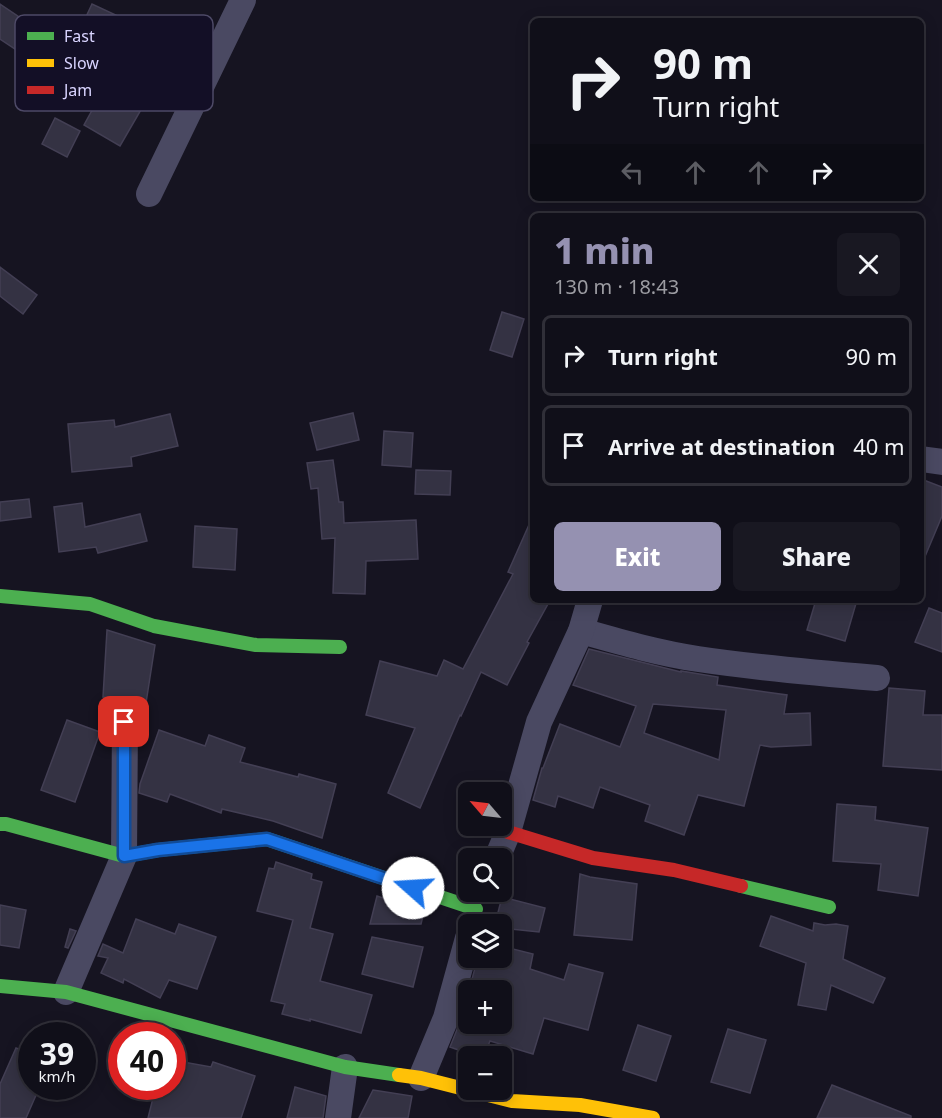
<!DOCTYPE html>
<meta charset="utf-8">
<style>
:root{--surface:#100f19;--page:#191822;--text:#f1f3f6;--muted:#9c9ca2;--line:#302f38;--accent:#9591b1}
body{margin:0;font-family:"Noto Sans",sans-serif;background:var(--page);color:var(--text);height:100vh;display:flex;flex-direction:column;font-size:22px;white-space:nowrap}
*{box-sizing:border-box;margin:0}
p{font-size:20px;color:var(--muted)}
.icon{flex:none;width:33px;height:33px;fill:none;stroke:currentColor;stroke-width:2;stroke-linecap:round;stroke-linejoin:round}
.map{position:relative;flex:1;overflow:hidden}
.side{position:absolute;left:530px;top:213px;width:394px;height:390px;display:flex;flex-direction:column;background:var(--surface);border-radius:9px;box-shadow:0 3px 15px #0003,0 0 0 2px var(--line)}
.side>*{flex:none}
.hud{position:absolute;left:530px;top:18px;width:394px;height:183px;border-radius:9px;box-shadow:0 3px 15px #0003,0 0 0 2px var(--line);background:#100f19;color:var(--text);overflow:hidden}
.needle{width:39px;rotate:298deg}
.fabs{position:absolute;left:458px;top:782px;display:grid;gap:12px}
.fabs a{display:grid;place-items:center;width:54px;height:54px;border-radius:9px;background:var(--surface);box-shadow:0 3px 15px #0003,0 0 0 2px var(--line);font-size:30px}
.speed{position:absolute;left:18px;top:1022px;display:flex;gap:12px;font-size:30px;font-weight:700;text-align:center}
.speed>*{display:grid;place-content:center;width:78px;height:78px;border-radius:50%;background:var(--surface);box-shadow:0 3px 15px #0003,0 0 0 2px var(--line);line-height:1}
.speed small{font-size:15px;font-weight:400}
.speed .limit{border:9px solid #d22;background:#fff;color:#111}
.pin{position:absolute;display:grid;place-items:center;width:51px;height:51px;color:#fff;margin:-26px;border-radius:12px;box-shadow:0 3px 9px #0006}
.me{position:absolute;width:66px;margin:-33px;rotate:289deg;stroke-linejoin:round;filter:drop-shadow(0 0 4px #0008)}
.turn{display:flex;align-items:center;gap:21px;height:126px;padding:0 24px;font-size:27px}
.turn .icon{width:78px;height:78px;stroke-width:2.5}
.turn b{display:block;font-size:42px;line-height:51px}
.lanes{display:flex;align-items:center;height:57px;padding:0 24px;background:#0003;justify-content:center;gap:30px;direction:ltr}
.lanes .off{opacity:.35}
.round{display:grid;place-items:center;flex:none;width:63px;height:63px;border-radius:9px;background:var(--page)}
.head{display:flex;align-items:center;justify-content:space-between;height:102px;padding:0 24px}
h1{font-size:36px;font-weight:800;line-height:45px;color:var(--accent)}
.action{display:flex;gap:12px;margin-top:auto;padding:12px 24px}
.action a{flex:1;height:69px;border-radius:9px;background:var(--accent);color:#fff;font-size:24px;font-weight:800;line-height:69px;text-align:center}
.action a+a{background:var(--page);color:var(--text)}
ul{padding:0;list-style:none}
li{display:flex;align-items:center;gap:18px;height:81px;margin:0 12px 9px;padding:0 12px;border:3px solid var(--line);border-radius:9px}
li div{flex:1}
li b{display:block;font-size:22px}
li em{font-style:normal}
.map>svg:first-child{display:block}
.building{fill:#343243;stroke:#433f54;stroke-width:1.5;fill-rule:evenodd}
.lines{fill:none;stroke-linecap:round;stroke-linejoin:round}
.street{stroke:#4a4962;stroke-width:26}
.fast{stroke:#4caf50;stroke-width:14}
.slow{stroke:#ffc107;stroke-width:14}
.jam{stroke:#c62828;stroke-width:14}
.route-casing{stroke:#114b97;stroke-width:15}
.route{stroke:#1a73e8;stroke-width:10}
.key{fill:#130f26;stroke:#4e4a67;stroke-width:1.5}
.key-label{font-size:16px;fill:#d9d4ff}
</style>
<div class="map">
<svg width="942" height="1118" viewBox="0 0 942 1118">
<rect width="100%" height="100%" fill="#161421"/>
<!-- building -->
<g class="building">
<polygon points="0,4 70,51 92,4 118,16 89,78 142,108 120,146 84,125 96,103 0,39"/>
<polygon points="55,118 80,131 67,157 42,144"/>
<polygon points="0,267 37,295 23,314 0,296"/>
<polygon points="502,312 524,319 512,357 490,350"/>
<polygon points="353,413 359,440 317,450 310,423"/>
<polygon points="170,414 178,446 131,457 132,466 72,472 68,424 114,420 115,427"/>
<polygon points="384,431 413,433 411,467 382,465"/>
<polygon points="333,460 339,502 343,502 344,523 416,520 418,559 366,561 365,594 333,593 335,538 322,539 318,488 311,489 307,463"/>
<polygon points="416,470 451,471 450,495 415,494"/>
<polygon points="921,479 942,487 942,516 921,566"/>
<polygon points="29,499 31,517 0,521 0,502"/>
<polygon points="82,503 85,527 140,514 147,541 98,553 96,547 59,552 54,507"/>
<polygon points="532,518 532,600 542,600 548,604 527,642 529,643 507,685 481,672 461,716 460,715 420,808 388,793 415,728 366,715 380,661 437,676 444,660 463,669 513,574 508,572"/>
<polygon points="195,526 237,529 235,570 193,567"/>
<polygon points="816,600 857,600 845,641 807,630"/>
<polygon points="929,608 942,613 942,652 915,642"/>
<polygon points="107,630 155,645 146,703 103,697"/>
<path d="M589,649l92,23v-1l37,6 -1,8 70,10 -3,19 26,-1 1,32 -40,2 -11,-2 -16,61 -46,-11 -14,40 -39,-14 5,-16 -50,-18 -7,21 -35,-12 -3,11 -22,-7 9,-32h1l17,-44 60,23 16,-41 -63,-21zM653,704l73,6 -7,50 -75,-27z"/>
<polygon points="889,688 925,691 923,715 942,715 942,770 883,766"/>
<polygon points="67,720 100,732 75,802 41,790"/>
<polygon points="159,730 205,746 209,735 245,748 240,762 298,777 299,774 336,784 322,838 273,821 222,809 221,813 170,794 167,802 139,793 140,784"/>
<polygon points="837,804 876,807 875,820 928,828 918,896 878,890 881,864 833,861"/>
<polygon points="276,862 312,874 311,879 322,882 310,928 333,934 320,981 372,995 361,1033 310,1019 310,1021 282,1014 285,1004 271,1001 293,920 257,911 269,868 274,869"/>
<polygon points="580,874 590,877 637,884 632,940 574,935"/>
<polygon points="377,896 424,912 421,924 370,924"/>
<polygon points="502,897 545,908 539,932 501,928 501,924 495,924"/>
<polygon points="0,905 26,910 19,948 0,945"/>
<polygon points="771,916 813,931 814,923 825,925 836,924 848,926 843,959 885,978 873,1003 831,985 826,1010 798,1005 806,963 760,946"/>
<polygon points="136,919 175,934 179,924 216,937 197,989 169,980 160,998 124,979 123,983 101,973 108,958 98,956 103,944 123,953"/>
<polygon points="70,929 76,931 68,948 65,947"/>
<polygon points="372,937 423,947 413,987 362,974"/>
<polygon points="501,946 533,954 530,969 564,980 569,964 603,973 588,1030 544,1018 533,1054 490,1041 484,1056 461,1049 461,1051 450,1047 460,1022 468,995 468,1023 501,1023 501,990 469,990 478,957 501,961"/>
<polygon points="638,1025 671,1036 656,1081 623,1070"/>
<polygon points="728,1029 766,1040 750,1093 711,1082"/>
<polygon points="16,1048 32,1054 32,1086 40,1086 26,1118 0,1118 0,1084"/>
<polygon points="172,1060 211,1067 213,1062 255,1076 241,1118 148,1118 156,1086 172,1086"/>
<polygon points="832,1085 911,1116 911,1118 817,1118"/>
<polygon points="295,1087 326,1096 323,1118 287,1118"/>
<polygon points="373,1090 412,1096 408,1118 359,1118"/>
</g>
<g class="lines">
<!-- street -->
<g class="street">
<polyline points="149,194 243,0"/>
<polyline points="921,459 942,462"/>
<path d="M581,631c39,11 77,22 117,28 60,9 119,14 179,19"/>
<polyline points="497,858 508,832 539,722 581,631 590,600"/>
<polyline points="66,992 124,856 125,722"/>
<polyline points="421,1078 446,1018 468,938"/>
<polyline points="338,1118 345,1067"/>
</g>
<!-- fast -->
<g class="fast">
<polyline points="0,596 90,604 154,626 256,645 340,647"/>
<polyline points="0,824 6,824 124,856 158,850 267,839 476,909"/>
<polyline points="741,886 829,907"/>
<polyline points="0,986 66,992 345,1067 399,1075"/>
</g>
<!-- slow -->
<polyline class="slow" points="399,1075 421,1078 512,1101 580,1105 653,1118"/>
<!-- jam -->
<polyline class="jam" points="508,832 593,858 674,870 741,886"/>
</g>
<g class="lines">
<!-- route casing -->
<g class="route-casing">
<polyline id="route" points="124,722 124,856 158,850 267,839 413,888"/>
</g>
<!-- route -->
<use href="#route" class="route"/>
</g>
<!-- legend -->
<rect x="15" y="15" width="198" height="96" rx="9" class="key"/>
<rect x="27" y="32" width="27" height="8" fill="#4caf50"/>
<rect x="27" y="59" width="27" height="8" fill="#ffc107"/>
<rect x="27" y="86" width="27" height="8" fill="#c62828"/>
<g class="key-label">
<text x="64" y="42">Fast</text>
<text x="64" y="69">Slow</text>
<text x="64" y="96">Jam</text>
</g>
</svg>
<div class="fabs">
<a><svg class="needle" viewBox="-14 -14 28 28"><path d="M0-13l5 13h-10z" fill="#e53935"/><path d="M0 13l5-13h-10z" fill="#9c9ca2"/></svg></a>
<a><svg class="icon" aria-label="search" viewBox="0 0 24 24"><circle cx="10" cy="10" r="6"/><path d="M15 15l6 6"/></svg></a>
<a><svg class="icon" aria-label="layers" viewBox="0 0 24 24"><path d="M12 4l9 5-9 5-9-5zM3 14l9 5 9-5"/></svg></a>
<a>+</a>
<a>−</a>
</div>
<div class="speed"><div>39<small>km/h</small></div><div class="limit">40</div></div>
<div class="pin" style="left:124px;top:722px;background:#d93025"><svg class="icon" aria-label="arrive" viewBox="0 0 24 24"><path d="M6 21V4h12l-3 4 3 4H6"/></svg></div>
<svg class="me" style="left:413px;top:888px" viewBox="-20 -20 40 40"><circle r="19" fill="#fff"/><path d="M0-13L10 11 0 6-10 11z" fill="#1a73e8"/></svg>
<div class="hud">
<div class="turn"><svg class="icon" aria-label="right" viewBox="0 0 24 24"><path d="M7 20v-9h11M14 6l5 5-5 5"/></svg><div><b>90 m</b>Turn right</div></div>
<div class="lanes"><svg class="icon off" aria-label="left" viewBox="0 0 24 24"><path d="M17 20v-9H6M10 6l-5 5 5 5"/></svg><svg class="icon off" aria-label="ahead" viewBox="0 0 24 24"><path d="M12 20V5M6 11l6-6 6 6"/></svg><svg class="icon off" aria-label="ahead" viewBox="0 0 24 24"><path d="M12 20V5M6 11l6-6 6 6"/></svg><svg class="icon" aria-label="right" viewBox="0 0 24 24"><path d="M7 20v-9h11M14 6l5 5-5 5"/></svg></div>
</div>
<section class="side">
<div class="head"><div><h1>1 min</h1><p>130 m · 18:43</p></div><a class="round"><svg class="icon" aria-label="close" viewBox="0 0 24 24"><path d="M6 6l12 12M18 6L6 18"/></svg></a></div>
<ul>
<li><svg class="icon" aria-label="right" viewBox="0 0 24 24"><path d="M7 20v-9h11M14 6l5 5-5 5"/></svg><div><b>Turn right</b></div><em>90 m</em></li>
<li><svg class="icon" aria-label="arrive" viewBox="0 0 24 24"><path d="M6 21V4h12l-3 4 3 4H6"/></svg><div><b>Arrive at destination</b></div><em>40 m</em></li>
</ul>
<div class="action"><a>Exit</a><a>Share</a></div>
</section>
</div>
